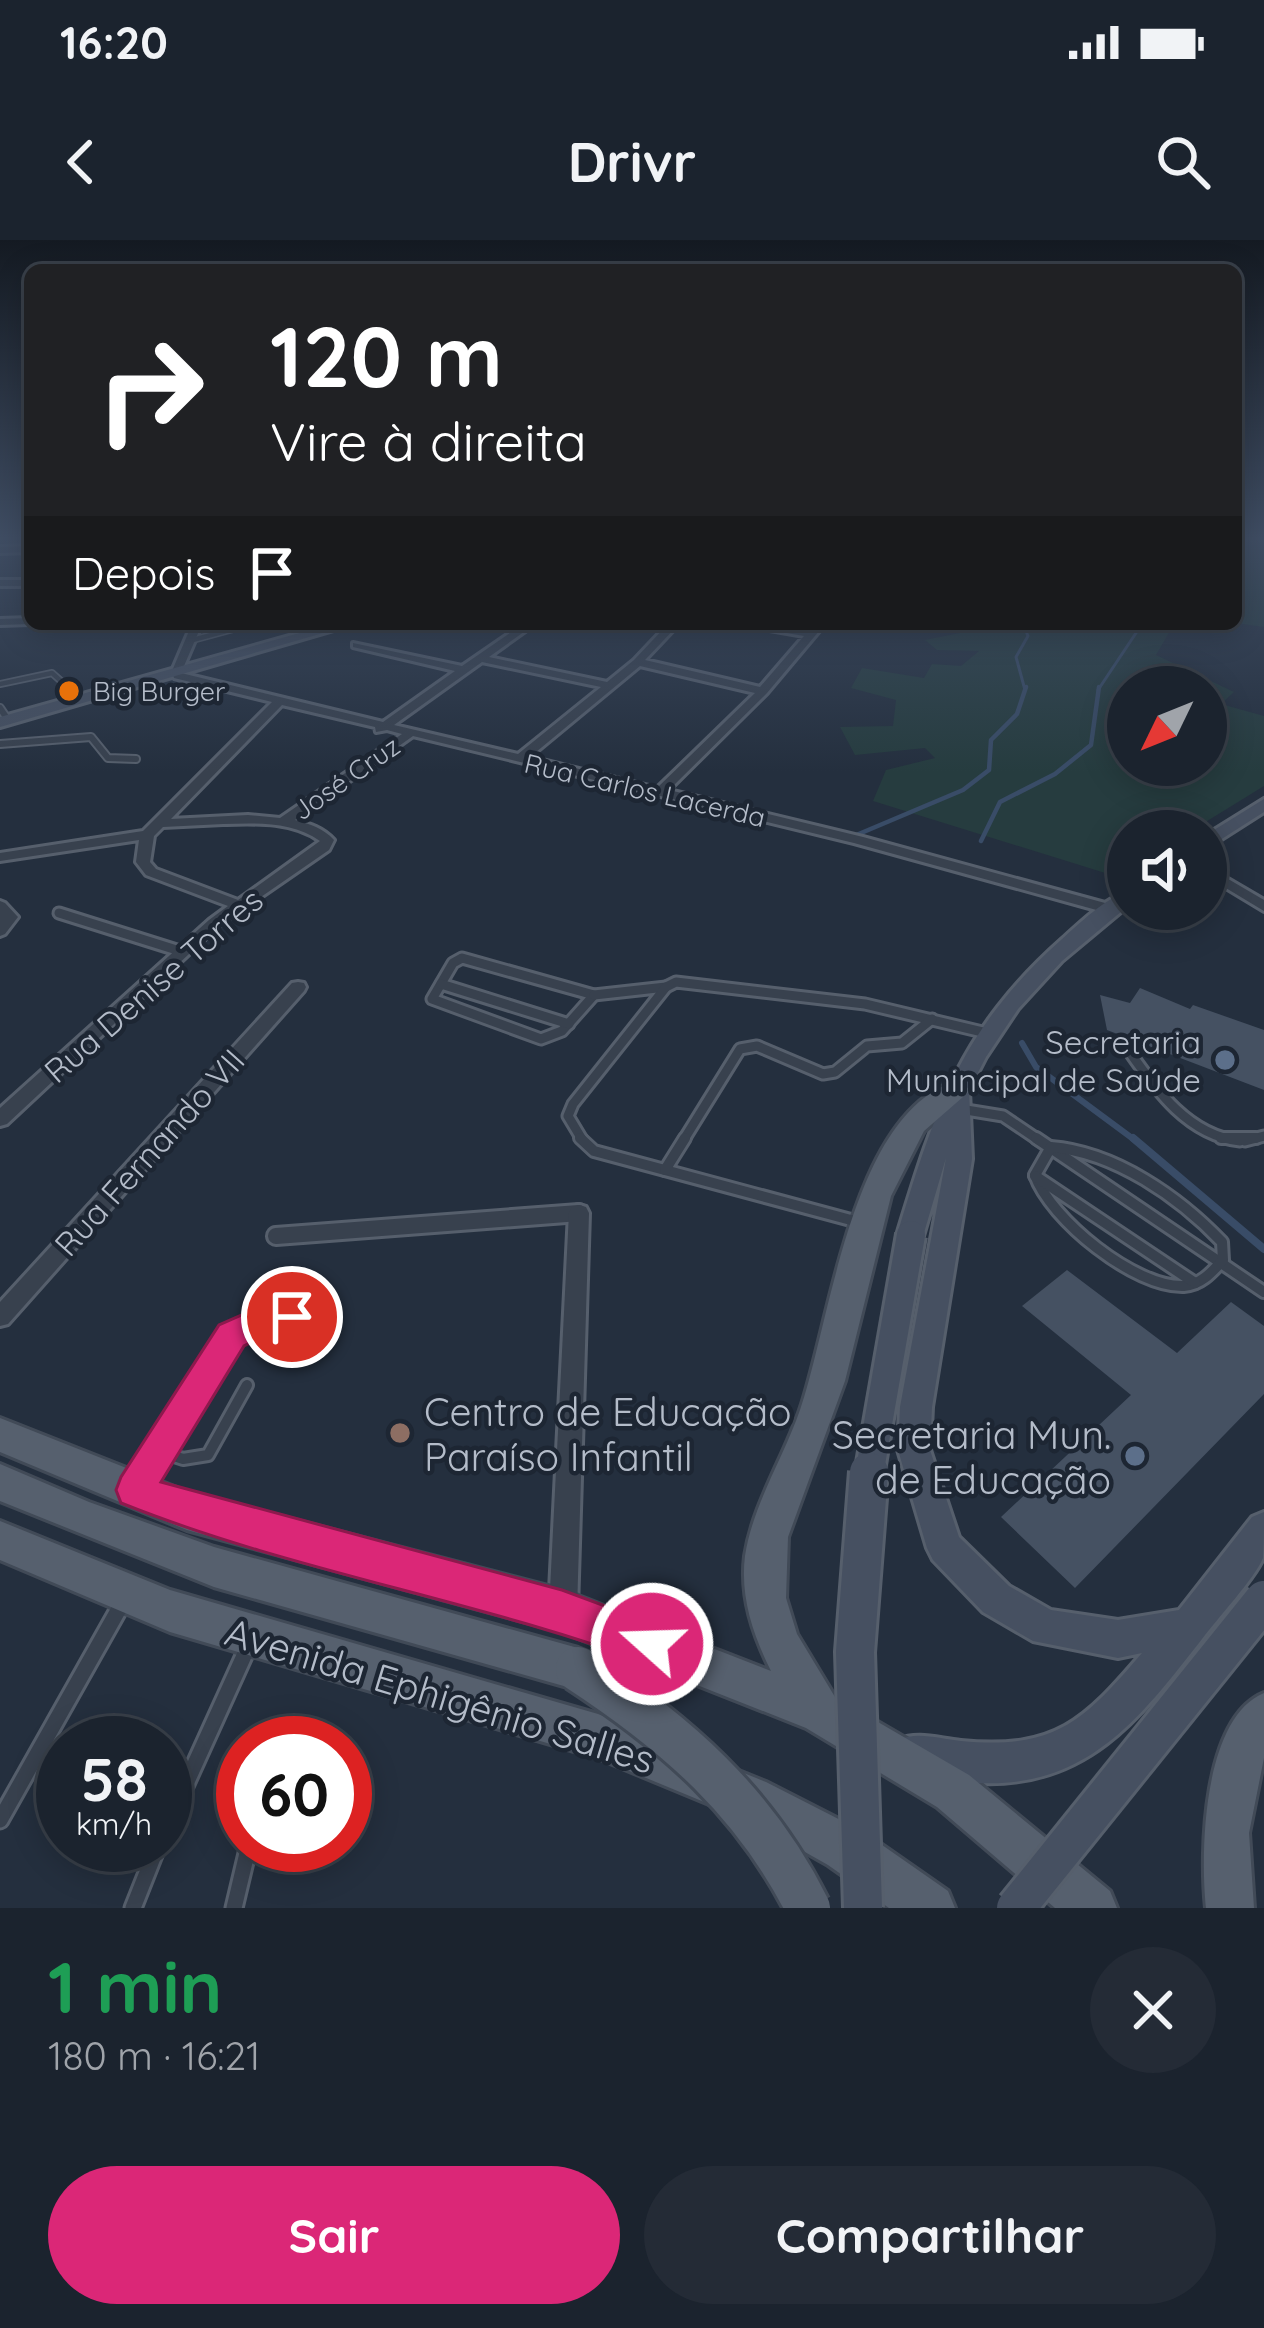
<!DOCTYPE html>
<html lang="pt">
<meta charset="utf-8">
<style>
:root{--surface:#1b232e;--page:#242b36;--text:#f1f3f6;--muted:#a0a4aa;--line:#39404a;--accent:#db2777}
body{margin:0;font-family:Quicksand,sans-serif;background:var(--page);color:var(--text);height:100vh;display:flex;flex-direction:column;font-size:45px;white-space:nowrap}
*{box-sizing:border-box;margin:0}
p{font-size:39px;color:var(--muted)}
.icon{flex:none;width:66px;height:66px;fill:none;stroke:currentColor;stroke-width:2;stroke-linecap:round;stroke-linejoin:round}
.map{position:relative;height:1668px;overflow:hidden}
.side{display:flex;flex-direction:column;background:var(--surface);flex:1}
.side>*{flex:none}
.banner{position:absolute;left:24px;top:24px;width:1218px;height:366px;border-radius:18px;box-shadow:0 6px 30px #0003,0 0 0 3px var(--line);background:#202124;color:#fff;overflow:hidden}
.needle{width:78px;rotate:227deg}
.fabs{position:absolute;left:1107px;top:426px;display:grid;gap:24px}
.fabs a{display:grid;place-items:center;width:120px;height:120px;border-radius:50%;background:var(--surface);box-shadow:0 6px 30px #0003,0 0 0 3px var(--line);font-size:60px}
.speed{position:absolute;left:36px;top:1476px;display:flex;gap:24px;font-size:60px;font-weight:700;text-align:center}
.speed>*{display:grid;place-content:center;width:156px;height:156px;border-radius:50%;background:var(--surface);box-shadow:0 6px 30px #0003,0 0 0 3px var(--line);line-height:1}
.speed small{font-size:30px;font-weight:400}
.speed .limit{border:18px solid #d22;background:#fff;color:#111}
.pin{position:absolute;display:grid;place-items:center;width:102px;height:102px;color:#fff;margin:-51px;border:6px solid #fff;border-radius:50%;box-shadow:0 3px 12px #0007}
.me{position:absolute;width:132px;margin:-66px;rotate:290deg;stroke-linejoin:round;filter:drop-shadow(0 0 9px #0008)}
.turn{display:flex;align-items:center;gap:42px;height:252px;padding:0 48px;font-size:54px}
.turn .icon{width:156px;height:156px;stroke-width:2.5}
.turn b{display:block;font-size:84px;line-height:102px}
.then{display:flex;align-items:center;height:114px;padding:0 48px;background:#0003;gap:24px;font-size:45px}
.round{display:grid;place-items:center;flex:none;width:126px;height:126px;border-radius:63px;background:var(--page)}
.summary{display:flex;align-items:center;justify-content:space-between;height:204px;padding:0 48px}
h1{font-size:72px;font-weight:700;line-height:90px;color:#1e9e55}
.button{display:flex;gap:24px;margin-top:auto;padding:24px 48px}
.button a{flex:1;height:138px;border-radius:72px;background:var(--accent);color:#fff;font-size:48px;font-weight:700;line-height:138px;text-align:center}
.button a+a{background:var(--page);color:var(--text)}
.status{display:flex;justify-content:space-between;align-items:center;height:84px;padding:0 60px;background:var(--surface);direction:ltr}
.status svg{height:33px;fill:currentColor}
header{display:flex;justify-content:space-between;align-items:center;height:156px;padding:0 48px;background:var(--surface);font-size:54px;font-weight:700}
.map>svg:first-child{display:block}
.green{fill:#263c3f;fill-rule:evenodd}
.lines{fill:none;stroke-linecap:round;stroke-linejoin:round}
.stream-far3{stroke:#394c67;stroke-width:3}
.stream-far2{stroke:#394c67;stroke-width:4.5}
.stream-far1{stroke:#394c67;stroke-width:6}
.stream{stroke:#394c67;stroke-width:8}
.building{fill:#455162}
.service-far4-casing{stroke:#565f6c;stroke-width:8}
.service-far3-casing{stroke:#565f6c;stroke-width:10}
.service-far2-casing{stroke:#565f6c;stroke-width:15}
.service-far1-casing{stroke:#565f6c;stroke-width:16}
.service-casing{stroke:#565f6c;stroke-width:21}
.pedestrian-casing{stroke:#565f6c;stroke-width:22}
.minor-casing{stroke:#565f6c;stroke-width:6}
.secondary-casing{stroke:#565f6c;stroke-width:6}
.primary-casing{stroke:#414a57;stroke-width:6}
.service-far4{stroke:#38414e;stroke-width:4.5}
.service-far3{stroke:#38414e;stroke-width:6}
.service-far2{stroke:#38414e;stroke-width:9}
.service-far1{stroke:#38414e;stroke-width:10}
.service{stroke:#38414e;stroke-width:15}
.pedestrian{stroke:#38414e;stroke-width:16}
.minor{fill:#38414e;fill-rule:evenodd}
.secondary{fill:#465061;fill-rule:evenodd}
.primary{fill:#56606e;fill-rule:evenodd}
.secondary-bridge-far1-casing{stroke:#565f6c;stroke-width:34;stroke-linecap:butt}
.secondary-bridge-casing{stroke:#565f6c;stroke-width:44;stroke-linecap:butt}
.primary-bridge-casing{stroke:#414a57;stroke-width:50;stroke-linecap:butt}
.secondary-bridge-far1{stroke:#465061;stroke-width:28}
.secondary-bridge{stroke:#465061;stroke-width:38}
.primary-bridge{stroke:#56606e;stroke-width:44}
.route{fill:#db2777;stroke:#8e194d;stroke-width:3}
.food-dot{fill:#e8710a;stroke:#1d2633;stroke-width:4.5}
.service-dot{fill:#5c6f8a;stroke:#1d2633;stroke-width:4.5}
.education-dot{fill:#8d6e63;stroke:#1d2633;stroke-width:4.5}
.labels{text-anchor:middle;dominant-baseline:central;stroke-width:9;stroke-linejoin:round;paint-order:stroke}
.far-poi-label{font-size:27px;fill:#b4bcc9;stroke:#1d2633;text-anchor:start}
.far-street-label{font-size:27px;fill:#b4bcc9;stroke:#1d2633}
.street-label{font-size:33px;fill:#b4bcc9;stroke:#1d2633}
.poi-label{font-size:33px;fill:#b4bcc9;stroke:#1d2633;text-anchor:end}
.near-poi-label{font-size:39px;fill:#b4bcc9;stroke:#1d2633;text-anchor:start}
.near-street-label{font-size:39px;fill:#b4bcc9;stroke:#1d2633}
</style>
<div class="status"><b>16:20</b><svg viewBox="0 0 49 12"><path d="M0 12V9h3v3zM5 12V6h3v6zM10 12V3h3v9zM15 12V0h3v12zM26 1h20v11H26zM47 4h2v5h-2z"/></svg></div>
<header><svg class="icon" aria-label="back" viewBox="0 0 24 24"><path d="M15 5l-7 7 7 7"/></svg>Drivr<svg class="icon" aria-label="search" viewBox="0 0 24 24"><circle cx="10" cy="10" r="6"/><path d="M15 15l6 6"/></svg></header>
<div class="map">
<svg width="1264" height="1668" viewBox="0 0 1264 1668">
<rect width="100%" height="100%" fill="#242f3e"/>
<!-- green -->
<g class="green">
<polygon points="1236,299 1264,299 1264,387 1236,383"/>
<path d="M960,384h214l-18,31 78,37 -13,12 43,12v70l-73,45h-63v40l-10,6 -245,-76 13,-31 49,-12 -10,-10 -70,7 -15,-28 53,-1 3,-26 -45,-12 11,-20 62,10 8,-14 29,2 18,-15 -42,-1 -12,-10 40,-8zM1128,447h78v78h-78z"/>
</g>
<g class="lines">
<!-- stream-far3 -->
<g class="stream-far3">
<polyline points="1023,384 1028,396 1016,417 1025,450"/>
<polyline points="1098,450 1142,384"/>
</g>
<!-- stream-far2 -->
<g class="stream-far2">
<polyline points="854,596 963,550 989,530 991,500 1017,474 1026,447"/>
<polyline points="981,601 1000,562 1055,534 1091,505 1099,447"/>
</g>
<!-- stream-far1 -->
<polyline class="stream-far1" points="1022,803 1036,827 1136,901"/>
<!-- stream -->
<polyline class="stream" points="1133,898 1264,1009"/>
</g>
<!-- building -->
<g class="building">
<polygon points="1140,748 1190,769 1193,765 1264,790 1264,850 1107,790 1100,755 1130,763"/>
<polygon points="1067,1030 1177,1113 1231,1062 1264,1086 1264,1154 1075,1348 1001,1277 1131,1155 1022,1066"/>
</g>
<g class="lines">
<!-- service-far4 casing -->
<g class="service-far4-casing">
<g id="service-far4">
<polyline points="189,401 252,384"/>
<polyline points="0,444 52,433 71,450"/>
</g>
</g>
<!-- service-far3 casing -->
<g class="service-far3-casing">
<g id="service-far3">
<polyline points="68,447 81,459"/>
<polyline points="0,468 8,480"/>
<polyline points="0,504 91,497 108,518 136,519"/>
</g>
</g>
<!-- service-far2 casing -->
<g class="service-far2-casing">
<g id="service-far2">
<polyline points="59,673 183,712"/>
<polygon points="462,718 594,755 562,791 541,799 432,759 453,723"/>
<polyline points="441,744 569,784"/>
<polyline points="594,755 666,747"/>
<path d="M1129,811c27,39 60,85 111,90"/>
<polyline points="960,869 1003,876 1040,901"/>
<polyline points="583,901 568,876 573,864 666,747 676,742 865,764 991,794"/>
<polyline points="683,901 740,809 757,806 823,834 835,832 867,806 902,803 932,779"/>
<polyline points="1245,901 1264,896"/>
</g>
</g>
<!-- service-far1 casing -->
<g class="service-far1-casing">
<g id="service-far1">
<polyline points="580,898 594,911 862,983"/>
<polyline points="1036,898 1264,1052"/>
<polyline points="1221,898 1256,898"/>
<path d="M1051,907c64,5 128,50 171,95l1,18c-11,12 -22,25 -39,26 -49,2 -134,-67 -149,-111z"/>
<polyline points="665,930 685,898"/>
<polyline points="1035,936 1195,1043"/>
<polyline points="162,1212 183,1219 208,1215 247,1145"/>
<polyline points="145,1235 232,1096 262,1081 322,1073"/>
</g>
</g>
<!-- service casing -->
<g class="service-casing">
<g id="service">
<polyline points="141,1241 147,1232"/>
<polyline points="0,1580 124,1360"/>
<polyline points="165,1590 248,1407"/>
<polyline points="133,1668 158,1605"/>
<polyline points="234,1668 249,1605"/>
</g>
</g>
<!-- pedestrian casing -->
<g class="pedestrian-casing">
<polyline id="pedestrian" points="276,996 579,973"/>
</g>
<!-- minor casing -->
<g class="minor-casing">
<g id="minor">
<polygon points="30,306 30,312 0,313 0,307"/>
<rect x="0" y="340" width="30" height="6"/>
<polygon points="30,378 30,384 0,385 0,379"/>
<path d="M192,384h10l-21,49 202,49 72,-51 -102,-24v-4l109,23 61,-42h12l-46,33 118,25 27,-22 34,-36h11l-34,36 115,27 44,-51 -70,-12h28l47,6 6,-6h10l-58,69 -98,97 194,47 253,69 3,3 -8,5 -257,-71 -441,-107 -118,84c15,4 28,8 39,20l-5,10 -110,76 -212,198 -7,2v-18l209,-188 19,-14 -82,-31 -10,-13 3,-22 -139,21v-8l143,-22 129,-129 -98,-24 -2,-7zM482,422l119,25 -83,67 -124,-29zM640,426l115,27 -98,95 -127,-31zM282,465l93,22 1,5 11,-2 15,4 -122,84 -32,-3 -77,4zM223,584c33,-1 69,-3 97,17l-82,59 -82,-31 -6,-7 4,-26 9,-9z"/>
<polygon points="1206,626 1264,660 1264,671 1206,636"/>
<polygon points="0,661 5,663 18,677 5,694 0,696"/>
<polygon points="298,742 304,743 306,747 304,751 8,1084 0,1086 0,1062 292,743"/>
<polygon points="579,965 586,967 589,973 577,1370 573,1380 563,1384 553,1380 549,1370 569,973 572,967"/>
</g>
</g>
<!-- secondary casing -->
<g class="secondary-casing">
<g id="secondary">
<polygon points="332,384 354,384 0,487 0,477"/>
<polygon points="1264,559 1264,572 1206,609 1206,595"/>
<path d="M1128,651v15l-66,55 -44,48 -32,48 -17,33 3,69 -40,248 -2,43 29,87 50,49 42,24 67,10 61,-10 73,-93 12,-5c0,13 0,34 -1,46 -8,20 -47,62 -61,81 -61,78 -114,149 -222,144 -28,-2 -57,-4 -82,-15l-6,-14 6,-14c20,-9 41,-1 63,1 94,9 123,-20 181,-88l-24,5 -85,-17 -50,-29 -50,-52 -6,-12 -29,-98 2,-43 46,-249 -25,85 -10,3 -10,-3 -4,-8c38,-125 63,-205 164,-295 19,-17 43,-41 67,-49z"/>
</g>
</g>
<!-- primary casing -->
<g class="primary-casing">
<g id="primary">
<path d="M957,841l14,9 -47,41 -33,65 -46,185 -57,156 -2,61 11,36 38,63 134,78 141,116 7,17h-62l-118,-101 -131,-79 -243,-96 -376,-102 -187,-78v-34l187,74 376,98 208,81c-18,-36 -31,-74 -26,-115 8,-52 38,-97 55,-146 31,-90 52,-299 157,-329z"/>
<polygon points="0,1224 89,1262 214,1307 578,1408 593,1414 599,1429 593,1444 578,1450 214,1347 0,1261"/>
<polygon points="0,1281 170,1350 598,1474 766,1542 862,1591 948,1651 955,1668 889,1668 828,1625 750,1581 598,1518 170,1392 0,1320"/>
<path d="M1264,1453v65l-15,75 5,75h-48c-6,-56 -3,-190 58,-215z"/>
</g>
</g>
<!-- service-far4 -->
<use href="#service-far4" class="service-far4"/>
<!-- service-far3 -->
<use href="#service-far3" class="service-far3"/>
<!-- service-far2 -->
<use href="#service-far2" class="service-far2"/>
<!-- service-far1 -->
<use href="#service-far1" class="service-far1"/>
<!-- service -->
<use href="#service" class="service"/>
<!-- pedestrian -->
<use href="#pedestrian" class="pedestrian"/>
<!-- minor -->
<use href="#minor" class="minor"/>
<!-- secondary -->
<use href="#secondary" class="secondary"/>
<!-- primary -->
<use href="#primary" class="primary"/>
<!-- secondary-bridge-far1 casing -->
<g class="secondary-bridge-far1-casing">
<polyline id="secondary-bridge-far1" points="869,1235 911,995"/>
</g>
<!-- secondary-bridge casing -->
<g class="secondary-bridge-casing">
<g id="secondary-bridge">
<polyline points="863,1668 855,1412 869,1232"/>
<polyline points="1016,1668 1264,1360"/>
</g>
</g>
<!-- primary-bridge casing -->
<g class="primary-bridge-casing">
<path id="primary-bridge" d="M578,1429c98,64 177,133 230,239"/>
</g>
<!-- secondary-bridge-far1 -->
<use href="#secondary-bridge-far1" class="secondary-bridge-far1"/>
<!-- secondary-bridge -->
<use href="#secondary-bridge" class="secondary-bridge"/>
<!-- primary-bridge -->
<use href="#primary-bridge" class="primary-bridge"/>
</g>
<!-- sky -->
<linearGradient id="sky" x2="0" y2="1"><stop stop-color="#141a22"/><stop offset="0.56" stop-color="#3f4d63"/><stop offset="1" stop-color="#3f4d63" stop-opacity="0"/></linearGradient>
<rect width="1264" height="532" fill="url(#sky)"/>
<!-- route -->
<path class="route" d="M292,1063l12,4 4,10 -4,10 -37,7 -23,12 -83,136 401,108 105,39 6,15 -6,15 -15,6c-174,-65 -359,-93 -531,-162l-5,-13 5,-13 98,-152 43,-19z"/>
<!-- markers -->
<circle class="food-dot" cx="69" cy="451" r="12"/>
<g class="service-dot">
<circle cx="1225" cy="820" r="12"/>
<circle cx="1135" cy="1216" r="12"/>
</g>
<circle class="education-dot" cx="400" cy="1193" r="12"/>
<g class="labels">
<!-- far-poi labels -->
<g class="far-poi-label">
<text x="93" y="451">Big Burger</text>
</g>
<!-- far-street labels -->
<g class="far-street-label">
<text transform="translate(346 538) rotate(-35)">José Cruz</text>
<text transform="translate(645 550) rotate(13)">Rua Carlos Lacerda</text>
</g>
<!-- street labels -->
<g class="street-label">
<text transform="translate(153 745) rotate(-41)">Rua Denise Torres</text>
<text transform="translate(149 912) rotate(-48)">Rua Fernando VII</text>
</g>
<!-- poi labels -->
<g class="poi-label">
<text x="1201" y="801">Secretaria<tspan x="1201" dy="38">Munincipal de Saúde</tspan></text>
</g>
<!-- near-poi labels -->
<g class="near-poi-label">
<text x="424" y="1171">Centro de Educação<tspan x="424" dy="45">Paraíso Infantil</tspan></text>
<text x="1111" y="1194" text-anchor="end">Secretaria Mun.<tspan x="1111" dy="45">de Educação</tspan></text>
</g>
<!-- near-street labels -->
<g class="near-street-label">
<text transform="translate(440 1455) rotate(17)">Avenida Ephigênio Salles</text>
</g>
</g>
</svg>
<div class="fabs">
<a><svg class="needle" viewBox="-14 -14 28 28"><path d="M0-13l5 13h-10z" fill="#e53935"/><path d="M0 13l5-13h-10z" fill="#a0a4aa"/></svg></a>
<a><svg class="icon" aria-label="sound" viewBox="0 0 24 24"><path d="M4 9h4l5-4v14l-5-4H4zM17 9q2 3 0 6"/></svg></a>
</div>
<div class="speed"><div>58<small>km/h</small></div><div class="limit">60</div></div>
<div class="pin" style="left:292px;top:1077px;background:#d93025"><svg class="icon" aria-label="arrive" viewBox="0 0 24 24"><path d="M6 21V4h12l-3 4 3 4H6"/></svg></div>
<svg class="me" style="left:652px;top:1404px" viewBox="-20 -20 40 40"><circle r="17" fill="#db2777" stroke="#fff" stroke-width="3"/><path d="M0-11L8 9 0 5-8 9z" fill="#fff"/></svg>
<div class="banner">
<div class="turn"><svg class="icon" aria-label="right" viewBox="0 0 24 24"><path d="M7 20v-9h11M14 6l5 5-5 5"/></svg><div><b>120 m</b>Vire à direita</div></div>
<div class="then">Depois<svg class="icon" aria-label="arrive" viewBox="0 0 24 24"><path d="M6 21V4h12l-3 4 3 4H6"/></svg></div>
</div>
</div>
<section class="side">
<div class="summary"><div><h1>1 min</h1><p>180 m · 16:21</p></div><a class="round"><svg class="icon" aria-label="close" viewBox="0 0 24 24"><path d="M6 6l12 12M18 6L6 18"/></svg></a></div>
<div class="button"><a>Sair</a><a>Compartilhar</a></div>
</section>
